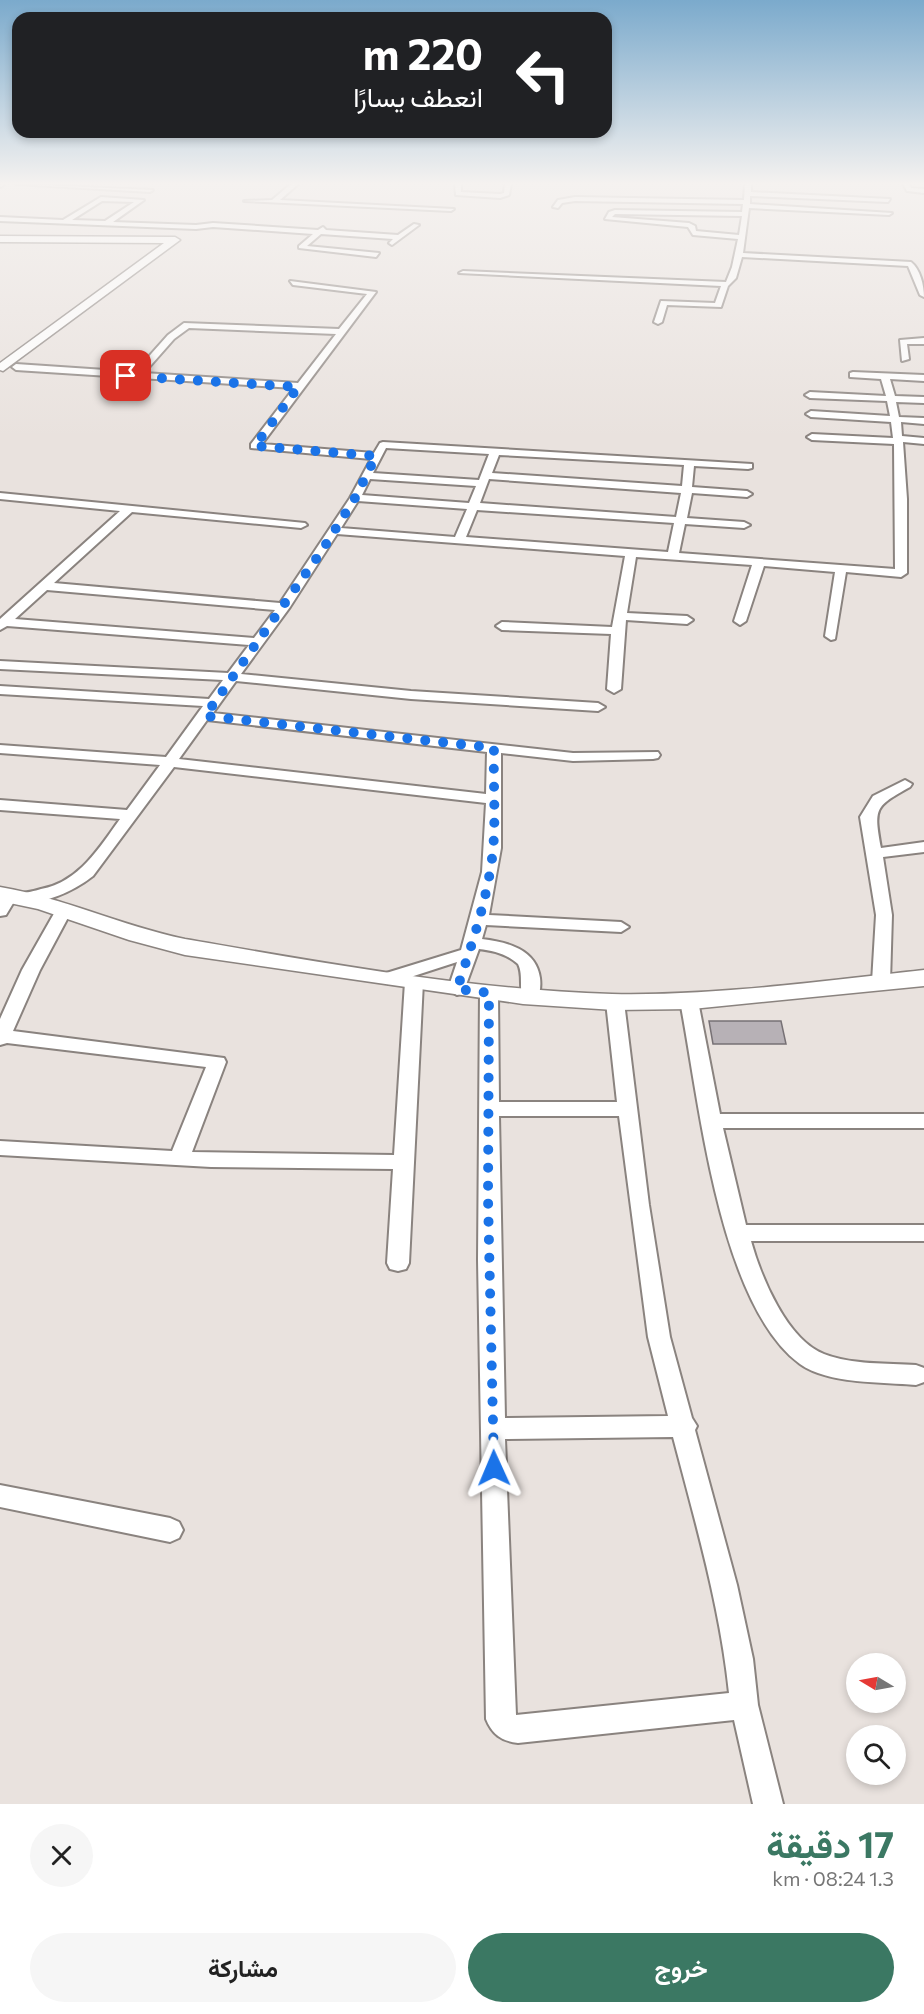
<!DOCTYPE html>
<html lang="ar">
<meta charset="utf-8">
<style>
:root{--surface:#fff;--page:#f6f6f6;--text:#222;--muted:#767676;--accent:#3b7863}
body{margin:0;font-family:Commissioner,Vazirmatn,sans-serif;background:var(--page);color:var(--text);direction:rtl;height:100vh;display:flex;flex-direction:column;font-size:22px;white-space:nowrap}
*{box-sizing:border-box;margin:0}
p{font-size:20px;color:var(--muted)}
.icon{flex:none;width:33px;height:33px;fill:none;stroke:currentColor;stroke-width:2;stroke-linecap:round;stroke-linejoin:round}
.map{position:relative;height:1804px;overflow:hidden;direction:ltr}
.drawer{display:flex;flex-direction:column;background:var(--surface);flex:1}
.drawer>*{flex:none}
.hud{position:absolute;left:12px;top:12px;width:600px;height:126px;border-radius:18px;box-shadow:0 3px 9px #0003;direction:rtl;background:#202124;color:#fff;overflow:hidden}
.needle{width:39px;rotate:280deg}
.buttons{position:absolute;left:846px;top:1653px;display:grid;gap:12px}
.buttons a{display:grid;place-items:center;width:60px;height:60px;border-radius:50%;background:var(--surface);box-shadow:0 3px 9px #0003;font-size:30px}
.pin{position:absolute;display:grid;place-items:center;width:51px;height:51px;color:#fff;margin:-26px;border-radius:12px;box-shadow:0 3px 9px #0006}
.me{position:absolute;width:66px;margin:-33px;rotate:359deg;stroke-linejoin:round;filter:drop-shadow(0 0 4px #0008)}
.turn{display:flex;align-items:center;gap:21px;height:126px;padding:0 30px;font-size:27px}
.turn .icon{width:78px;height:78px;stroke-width:2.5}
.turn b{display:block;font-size:42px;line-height:51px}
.round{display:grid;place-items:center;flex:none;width:63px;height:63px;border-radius:32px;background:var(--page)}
.head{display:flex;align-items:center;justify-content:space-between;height:102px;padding:0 30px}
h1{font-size:36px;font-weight:700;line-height:45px;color:var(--accent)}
.primary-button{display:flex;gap:12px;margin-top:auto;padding:12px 30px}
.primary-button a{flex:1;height:69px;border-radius:36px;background:var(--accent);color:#fff;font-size:24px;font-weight:700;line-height:69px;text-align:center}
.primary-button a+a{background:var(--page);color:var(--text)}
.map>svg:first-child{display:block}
.building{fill:#b7b1b6;stroke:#777175;stroke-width:1.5}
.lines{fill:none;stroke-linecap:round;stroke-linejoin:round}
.street-casing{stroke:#8a837f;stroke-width:4}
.secondary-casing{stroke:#8a837f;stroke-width:3}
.street{fill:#fff;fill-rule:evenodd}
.secondary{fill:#fff;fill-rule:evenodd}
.route{stroke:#1a73e8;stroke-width:10;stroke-dasharray:0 18}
</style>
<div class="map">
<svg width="924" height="1804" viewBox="0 0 924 1804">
<rect width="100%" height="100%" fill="#e9e2de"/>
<!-- building -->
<polygon class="building" points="709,1021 781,1021 786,1044 713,1044"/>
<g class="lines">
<!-- street casing -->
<g class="street-casing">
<g id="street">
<polygon points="16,184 153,190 150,192"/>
<polygon points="291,184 298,184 280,200 454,209 451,211 244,201 272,200"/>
<polygon points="455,184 461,184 461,192 500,194 504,193 505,184 511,184 509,195 500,198 456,195"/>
<path d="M745,184h6v8l139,7 -2,3 -138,-6v8l142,9 -3,2 -140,-7 -6,45 168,9c9,7 13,23 13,35l-4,-2 -12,-29 -166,-9 -6,21 -8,8 -7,21 -54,-2 -5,17 -4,2 -4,-2 7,-21 54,2 6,-17 -262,-13 4,-2 263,11 6,-15 6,-28 -45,-4 -5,-8 -83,-8 4,-7 6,-2 127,2 1,-8 -168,-3 -13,2 -4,5 -5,-1 5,-7 17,-3 169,3zM615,214l127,2 -3,19 -43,-4 -1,-5 -6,-3 -77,-6z"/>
<polygon points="903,184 909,184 911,188 924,189 924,193 907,191"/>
<path d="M101,197l43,3 -31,22 83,3 17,-2 105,7 5,-3 3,3 72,5 16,-11 5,1 -27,20 -3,-2 4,-4 -72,-5 -14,12 72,7 -3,4 -77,-9v-2l14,-12 -100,-7 -17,2 -196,-8v-4l63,3zM102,201l32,1 -29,19 -33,-1z"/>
<path d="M290,281l86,11 -114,152 112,9 6,-10 3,-1 369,22v4l-4,1 -54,-3 -2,21 55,4 5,3 -5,3 -55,-4 -5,25 57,4 6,3 -6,3 -59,-4 -6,29 216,16 -1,-125 -82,-4 -5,-3 5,-3 81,4 -2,-16 -80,-5 -5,-3 5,-3 79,5 -3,-15 -77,-3 -5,-3 5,-3 76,4 -5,-17 -31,-2v-4l3,-1 71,3v6l-34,-2 5,17 29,1v6l-28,-1 3,15 25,1v6l-23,-2 1,14 22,2v6l-21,-2 4,57v74l-6,4 -55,-5 -11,67 -4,1 -6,-4 10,-64 -71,-6 -18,55 -6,4 -6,-4 18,-56 -116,-8 -9,56 60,3 6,4 -6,4 -61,-4 -5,69 -7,4 -7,-4 4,-55 -109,-4 -6,-4 6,-4 110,5 13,-71 -288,-22 -47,73 -49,67 170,17 187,12 7,4 -7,4 -187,-12 -175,-18 -23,32 360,40 85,-1 2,3 -2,3 -5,1 -80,2 -72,-8v95l-12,67 132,7 8,5 -8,5 -135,-7 -4,14c25,3 54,10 58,39 1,8 0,17 -4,23h-12c-6,-11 0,-25 -6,-37 -11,-10 -24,-13 -39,-15l-16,44 -6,2 -9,-6 9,-27 -68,22 -9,-6 3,-4 78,-24 21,-78 4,-69 -312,-36 -81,109c-19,15 -54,32 -78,24l-9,15 -6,1v-18l4,-6c7,-2 8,0 13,1 7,1 17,-2 24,-4 38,-7 58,-41 79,-70l-120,-9v-10l127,10 33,-45 -160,-12v-8l166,12 37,-51 -203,-12v-8l209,13 14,-19 -223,-11v-8l228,12 21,-28 -242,-19 -7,4v-11l120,-108 -120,-12v-6l305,30 2,2 -6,3 -169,-16 -78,71 226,20 70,-105 21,-39 -120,-11v-4l43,-56 -278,-18 -4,-3 4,-3 119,8 33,-37 16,-12 155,6 28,-35 -74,-9zM189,328l147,6 -38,49 -154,-10 30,-34zM386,448l103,6 -10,26 -106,-7zM499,455l185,10 -2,21 -190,-13zM370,479l106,7 -7,17 -107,-8zM489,479l192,14 -5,24 -196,-14zM358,501l109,8 -12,28 -114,-9zM477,510l197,13 -6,29 -202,-15zM47,590l228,20 -21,28 -239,-19zM207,720l280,32 -1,42 -307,-35z"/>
<polygon points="924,338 924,344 907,344 909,359 902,361 900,340"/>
<path d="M905,780l7,4 -2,3c-36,20 -36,21 -29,61l43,-6v10l-41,5 9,58 -2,67 -9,6 -9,-6 4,-67 -16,-98 13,-21z"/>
<polygon points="64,905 72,910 40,970 13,1031 224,1058 226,1062 192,1152 394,1155 405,982 408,978 420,978 423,982 409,1263 406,1269 398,1271 390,1269 387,1263 393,1169 211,1167 0,1155 0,1141 172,1151 206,1067 7,1043 0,1045 0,1019 22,970 56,910"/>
<path d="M489,987l9,6 1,109h118l-11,-100 9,-6 9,6 25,203 21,132 22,81 5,8 -2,4 42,155 16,74 5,46 25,99h-30l-19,-84 -216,23c-17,-2 -26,-9 -32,-24l-8,-459 2,-267zM499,1116h120l29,221 20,79 -163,2zM673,1437c22,84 47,169 56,256l-213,22 -11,-276z"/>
<path d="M689,995l9,6 22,113h204v14h-201l23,97h178v16h-173c10,36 36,99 73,113 29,11 62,9 92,11l8,3v14l-8,3c-33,-3 -89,-1 -116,-21 -82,-61 -101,-266 -120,-363z"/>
<polygon points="0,1485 170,1518 179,1522 183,1530 179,1538 170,1542 0,1507"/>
</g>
</g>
<!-- secondary casing -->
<g class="secondary-casing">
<g id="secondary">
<polygon points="0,184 5,184 1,187"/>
<polygon points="0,236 175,237 180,240 3,371 0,370 0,363 164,243 0,242"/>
<path d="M0,887c64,11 122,39 185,52 140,24 286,51 427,55 104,2 209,-13 312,-24v16l-232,23 -78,1 -91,-6 -338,-49 -56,-15 -91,-31 -38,-8z"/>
</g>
</g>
<!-- street -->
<use href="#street" class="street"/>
<!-- secondary -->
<use href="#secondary" class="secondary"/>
</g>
<!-- sky -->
<linearGradient id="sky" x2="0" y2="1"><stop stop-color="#7baacc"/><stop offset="0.42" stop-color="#f5f2f0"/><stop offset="1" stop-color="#f5f2f0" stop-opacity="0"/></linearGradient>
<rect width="924" height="437" fill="url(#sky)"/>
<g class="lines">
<!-- route -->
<path class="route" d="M126,376l172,11 -43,59 121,10 -21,42 -34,54 -116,164 289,32c-1,34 2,68 -1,102 -5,48 -21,94 -36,139l32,4 -1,205 6,270"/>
</g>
</svg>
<div class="buttons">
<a><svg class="needle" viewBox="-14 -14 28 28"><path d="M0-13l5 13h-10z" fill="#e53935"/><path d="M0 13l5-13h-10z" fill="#767676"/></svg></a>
<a><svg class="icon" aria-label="search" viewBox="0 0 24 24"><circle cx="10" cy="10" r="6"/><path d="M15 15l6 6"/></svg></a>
</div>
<div class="pin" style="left:126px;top:376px;background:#d93025"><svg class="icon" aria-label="arrive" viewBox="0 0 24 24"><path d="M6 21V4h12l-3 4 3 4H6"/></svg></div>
<svg class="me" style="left:494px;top:1468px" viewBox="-20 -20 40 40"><path d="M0-17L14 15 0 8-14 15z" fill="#1a73e8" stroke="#fff" stroke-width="4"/></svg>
<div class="hud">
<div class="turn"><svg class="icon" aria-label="left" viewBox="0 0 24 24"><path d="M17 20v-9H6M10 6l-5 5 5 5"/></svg><div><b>220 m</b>انعطف يسارًا</div></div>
</div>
</div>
<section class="drawer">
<div class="head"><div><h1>17 دقيقة</h1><p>1.3 km · 08:24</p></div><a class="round"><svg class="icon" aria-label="close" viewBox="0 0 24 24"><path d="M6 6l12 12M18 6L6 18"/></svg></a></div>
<div class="primary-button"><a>خروج</a><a>مشاركة</a></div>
</section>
